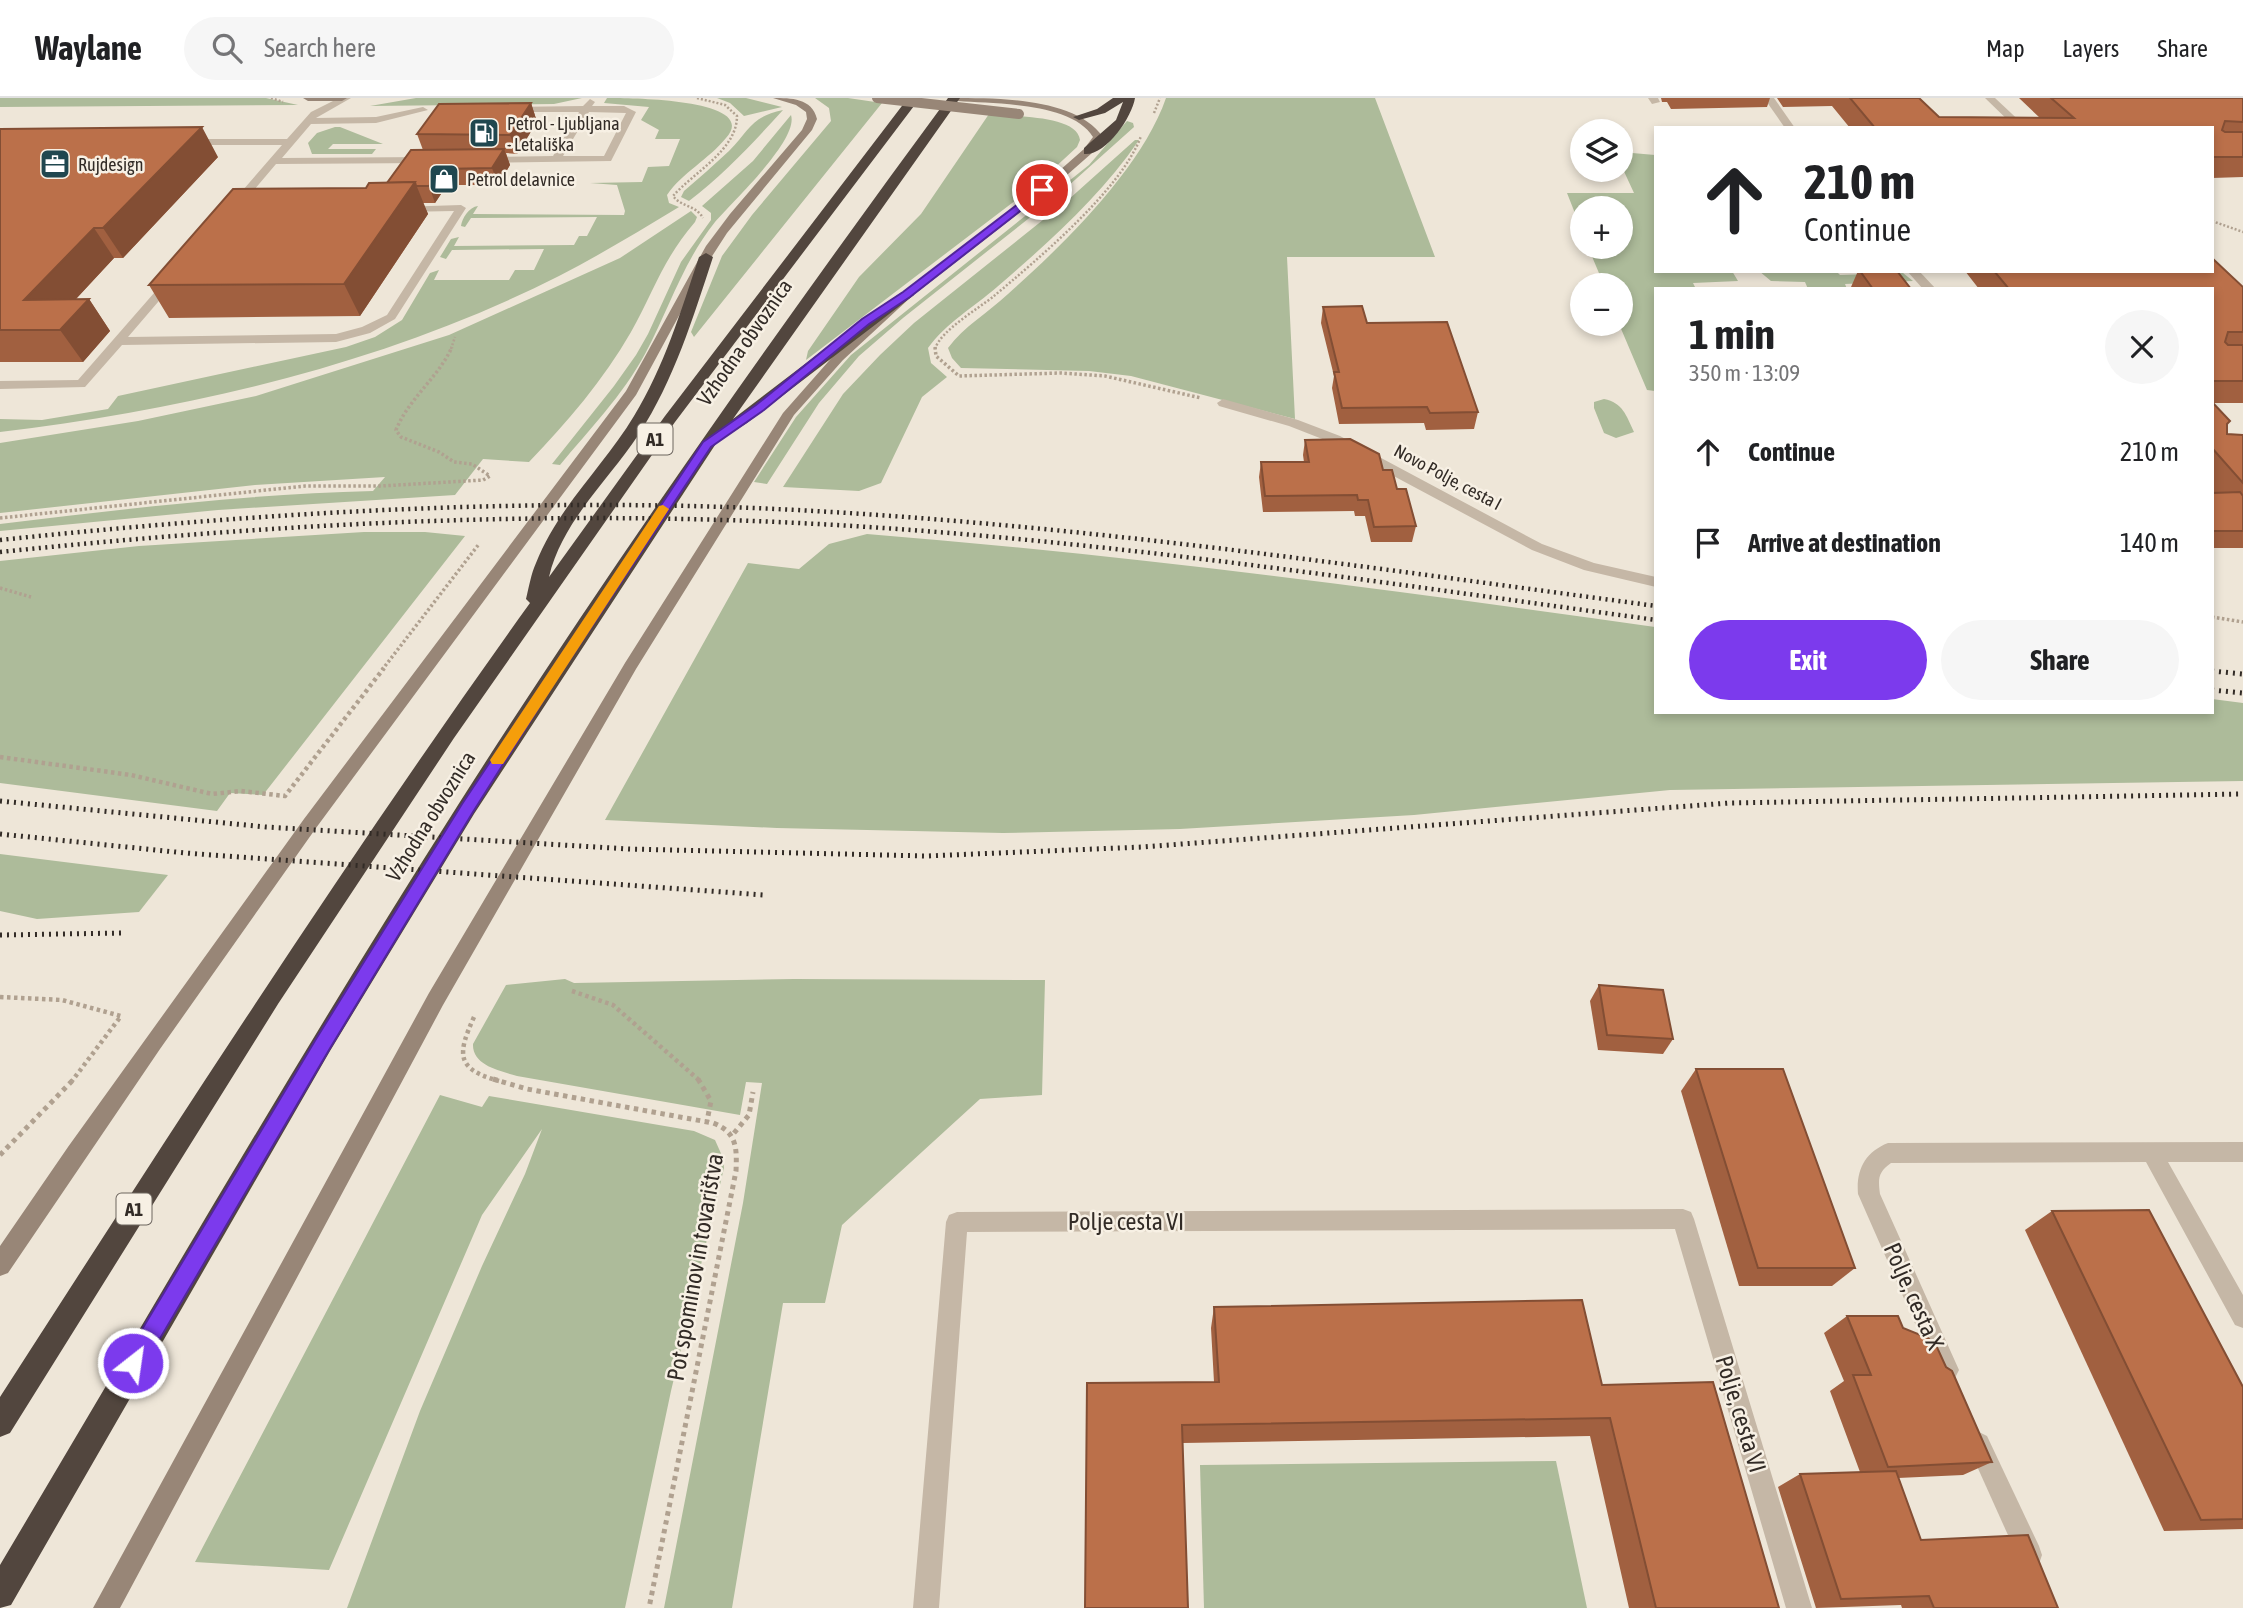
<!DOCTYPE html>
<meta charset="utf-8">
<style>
:root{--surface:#fff;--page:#f6f6f6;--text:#202124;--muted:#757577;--line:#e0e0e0;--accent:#7c3aed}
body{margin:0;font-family:"Asap Condensed",sans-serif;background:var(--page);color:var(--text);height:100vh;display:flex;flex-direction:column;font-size:26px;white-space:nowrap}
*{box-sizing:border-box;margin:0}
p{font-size:23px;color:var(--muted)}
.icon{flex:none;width:38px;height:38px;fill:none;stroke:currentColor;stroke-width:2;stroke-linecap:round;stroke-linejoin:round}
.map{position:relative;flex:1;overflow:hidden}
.sheet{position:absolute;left:1654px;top:189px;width:560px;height:427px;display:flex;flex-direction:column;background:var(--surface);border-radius:0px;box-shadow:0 4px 10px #0003}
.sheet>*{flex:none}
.hud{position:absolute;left:1654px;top:28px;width:560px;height:147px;border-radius:0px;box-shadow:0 4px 10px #0003;background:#fff;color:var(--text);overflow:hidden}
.tools{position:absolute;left:1570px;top:21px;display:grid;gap:14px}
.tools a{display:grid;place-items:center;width:63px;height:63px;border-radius:50%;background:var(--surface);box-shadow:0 4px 10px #0003;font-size:35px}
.pin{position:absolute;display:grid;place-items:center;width:60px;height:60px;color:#fff;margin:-30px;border:4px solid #fff;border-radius:50%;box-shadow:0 2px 7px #0007}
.me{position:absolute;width:77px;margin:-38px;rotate:30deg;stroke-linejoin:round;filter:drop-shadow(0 0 5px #0008)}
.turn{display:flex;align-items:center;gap:24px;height:147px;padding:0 35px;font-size:32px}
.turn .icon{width:91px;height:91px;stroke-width:2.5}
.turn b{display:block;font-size:49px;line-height:60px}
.round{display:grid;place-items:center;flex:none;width:74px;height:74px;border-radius:37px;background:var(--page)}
.overview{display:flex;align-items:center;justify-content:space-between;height:119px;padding:0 35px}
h1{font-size:42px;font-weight:700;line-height:52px}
.action{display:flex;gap:14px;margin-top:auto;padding:14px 35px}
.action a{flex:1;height:80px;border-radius:42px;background:var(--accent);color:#fff;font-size:28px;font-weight:700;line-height:80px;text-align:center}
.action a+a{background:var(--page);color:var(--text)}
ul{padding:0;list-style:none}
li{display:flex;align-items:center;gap:21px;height:91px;padding:0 35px}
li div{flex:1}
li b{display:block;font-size:26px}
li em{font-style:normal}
header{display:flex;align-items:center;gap:42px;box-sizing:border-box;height:98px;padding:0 35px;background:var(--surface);border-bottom:2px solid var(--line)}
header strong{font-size:33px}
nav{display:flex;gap:38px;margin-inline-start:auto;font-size:24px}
.search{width:490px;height:63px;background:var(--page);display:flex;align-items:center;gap:18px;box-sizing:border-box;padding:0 24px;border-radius:38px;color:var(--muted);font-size:26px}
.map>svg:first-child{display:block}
.green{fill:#adbb9a}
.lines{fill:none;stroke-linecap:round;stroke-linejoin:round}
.path-far3{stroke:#b0a190;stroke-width:2.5;stroke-dasharray:2 2;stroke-linecap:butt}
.path-far2{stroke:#b0a190;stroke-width:3.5;stroke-dasharray:2.5 2.5;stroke-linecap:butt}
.path-far1{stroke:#b0a190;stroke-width:4.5;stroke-dasharray:3.5 3.5;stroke-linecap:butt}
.path{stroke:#b0a190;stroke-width:5;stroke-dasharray:4.5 4.5;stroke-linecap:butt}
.service{fill:#c5b7a6;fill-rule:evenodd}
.minor{fill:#c5b7a6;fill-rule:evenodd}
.secondary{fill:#988677;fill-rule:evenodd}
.motorway{fill:#52463e;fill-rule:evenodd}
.rail-far1{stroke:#322b26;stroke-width:4.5;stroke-dasharray:2 4.5;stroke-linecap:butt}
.rail{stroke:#322b26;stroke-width:5;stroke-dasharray:2 5;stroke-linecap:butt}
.secondary-bridge{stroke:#988677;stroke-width:10}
.wall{fill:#a16040}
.shaded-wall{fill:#834e34}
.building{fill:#bb704a;stroke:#834e34;stroke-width:2}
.route{fill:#7c3aed;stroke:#51269a;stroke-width:2}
.slow{fill:#f59e0b}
.labels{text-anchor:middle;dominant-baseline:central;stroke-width:5;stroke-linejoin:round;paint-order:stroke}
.far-poi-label{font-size:18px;fill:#322b26;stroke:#f7f0e4;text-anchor:start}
.far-street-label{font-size:18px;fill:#322b26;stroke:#f7f0e4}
.shield{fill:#f7f0e4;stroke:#6d665f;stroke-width:2}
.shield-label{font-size:19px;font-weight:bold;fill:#322b26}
.street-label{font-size:21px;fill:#322b26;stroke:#f7f0e4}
.near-street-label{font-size:24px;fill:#322b26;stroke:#f7f0e4}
</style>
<header>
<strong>Waylane</strong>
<div class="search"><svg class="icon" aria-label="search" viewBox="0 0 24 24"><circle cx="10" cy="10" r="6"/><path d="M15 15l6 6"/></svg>Search here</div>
<nav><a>Map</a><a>Layers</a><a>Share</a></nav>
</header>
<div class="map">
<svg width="2243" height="1510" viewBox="0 0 2243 1510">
<rect width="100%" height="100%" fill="#eee6d8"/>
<!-- green -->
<g class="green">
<polygon points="0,0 266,0 298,7 0,9"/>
<polygon points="416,0 582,0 554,6 370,8"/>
<path d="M607,0c17,0 155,0 119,40 -17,21 -44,35 -59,57l2,8 10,4c-40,24 -79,48 -120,69 -172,87 -368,133 -559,156v-13l42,1 66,-11 10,-13 228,-49 29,-10 27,-17 28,-47 9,-3 -5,10h75l6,-10h19l10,-21 -92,1 -6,9 -6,-2 11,-18 8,-2 -5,9 120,-1 5,-9h8l10,-19 -126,1 -6,9 -4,-1c1,-8 8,-19 17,-20l-5,8 151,1 1,-4 -8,-26 -27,-2 52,-1 6,-15 21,-1 11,-27h-25l4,-9 -18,-10 8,-13 -45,-4z"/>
<polygon points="717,0 746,0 782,9 744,18 730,5"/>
<polygon points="815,0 848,0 882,5 694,239 691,234 722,158 752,117 831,23 829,10"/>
<path d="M1166,0h209l60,159h-148l8,162 -164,-43 -42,-5 -128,-3 -9,-10 -4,-10c16,-22 40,-35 60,-54 55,-49 134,-126 158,-196z"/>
<path d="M783,12c-30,33 -59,64 -94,91l-8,-4 3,-6c15,-13 30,-26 45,-40 21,-21 21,-34 54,-41z"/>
<path d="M989,16c22,3 88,0 91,26l-3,7 -40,37 -231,176 2,-9 51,-74 62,-63z"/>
<path d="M791,17c8,25 -59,87 -76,107 -32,40 -46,87 -70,132 -22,41 -56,76 -85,111l-8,-1 62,-78 22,-31 12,-21 33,-72 30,-42v-7l-9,-7 51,-45z"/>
<polygon points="1127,23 1133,25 1134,29 1057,98 903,220 859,258 819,305 767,386 754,384 796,319 851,257 1089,67"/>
<polygon points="335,29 340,29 383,46 333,46 328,51 376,51 372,56 312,56 308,45 317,35"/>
<path d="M1135,42h4c-39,57 -91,103 -142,147 -23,20 -51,36 -69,61l3,15 16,14 -25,20 -41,86 -22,8 -76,-4 60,-93 37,-39 34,-32 154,-123z"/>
<polygon points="1621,54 1655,57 1656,173 1732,173 1738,183 1693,185 1696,191 1656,191 1655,293 1647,292 1619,226 1620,187 1604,187 1588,149 1620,149 1620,110 1582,110 1582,133 1567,95 1634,95 1621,67"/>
<path d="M691,113l6,6 -2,5c-32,37 -41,69 -64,110 -28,49 -64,90 -102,130l-46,-3 -28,36 -237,15 -218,21v-7c124,-15 248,-30 373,-33l12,-14 -130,8 -255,28v-70l138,-22 118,-25 193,-61 171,-77z"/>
<polygon points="1759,173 1836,173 1840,177 1903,175 1913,183 1845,186 1847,191 1808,191 1805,184 1771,183"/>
<path d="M1604,301c19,4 22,16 30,33l-18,6 -12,-5 -10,-25v-6z"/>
<polygon points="364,434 425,434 465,438 263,697 230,695 217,713 0,685 0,463 139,448"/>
<path d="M867,436c264,21 526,56 788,93l1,85h556v-13l31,4v78l-573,9 -256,25 -234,14 -177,4 -226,-5 -172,-8 143,-257 51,6 30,-25z"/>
<polygon points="0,756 168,777 139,814 37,821 0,813"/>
<path d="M565,881l9,4 220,-4 251,1 -3,115 -62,4 -138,126 -17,78h-42l-51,305h-68l79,-405 19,-120 -16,-1 -6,33 -223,-39c-16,-5 -45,-10 -44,-32l33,-59z"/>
<polygon points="440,997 482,1009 489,998 694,1033 715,1042 723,1060 724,1070 671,1293 625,1510 347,1510 420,1313 482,1168 525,1076 542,1031 482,1117 329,1472 195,1464"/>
<polygon points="1556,1363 1587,1510 1204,1510 1200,1367"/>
</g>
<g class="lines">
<!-- path-far3 -->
<g class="path-far3">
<polyline points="271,0 283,4"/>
<path d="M697,0l28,7 12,11c0,34 -43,56 -64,80 8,11 23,9 30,22"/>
<polyline points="1154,15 1160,0"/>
<polyline points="2212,123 2243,134"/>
<polyline points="451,251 455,239"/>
<path d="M935,251c6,-19 43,-40 59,-53 44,-37 128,-107 147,-160"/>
</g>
<!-- path-far2 -->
<g class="path-far2">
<polyline points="935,249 936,258 959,278 1061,275 1105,278 1201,300"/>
<path d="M0,420l305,-32h76l102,-6 7,-4 -18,-12 -18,-2 -15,-10 -38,-15 -5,-7c13,-32 42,-52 56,-83"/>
<polyline points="0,490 31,499"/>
<polyline points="2212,519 2243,524"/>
<polyline points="382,572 479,446"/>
</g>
<!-- path-far1 -->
<g class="path-far1">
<polyline points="0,659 131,677 212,696 241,693 285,698 384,570"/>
<polyline points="572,893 613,907 700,983"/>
<polyline points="0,899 62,902 121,918 72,983"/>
<path d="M474,919c-17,38 -18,52 25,64"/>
</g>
<!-- path -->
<g class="path">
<path d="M493,981l34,10 186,34c24,9 24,25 23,48l-87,437"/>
<polyline points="698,981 711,1003 707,1023"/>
<polyline points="734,1035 749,1017 753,994"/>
<polyline points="0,1057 74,981"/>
</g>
<!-- service -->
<g class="service">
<polygon points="339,0 351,0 316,20 376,19 423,9 428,12 376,25 311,26 282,60 428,59 433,62 428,65 276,66 238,111 230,111 230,107 282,47 188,47 183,44 188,41 287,41 311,14"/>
<polygon points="1648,0 1658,0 1660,4 1652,6"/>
<path d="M590,1l5,3 -3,4h32l12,6 -25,49 -127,2 -5,-3 5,-3 69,-1 26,-44h-68l-3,-1v-4l75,-1zM589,14l37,1 -22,43h-41z"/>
<polygon points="461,107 466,110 395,221 370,235 336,244 122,247 85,289 0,291 0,283 78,282 168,179 172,178 178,181 176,183 128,239 336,236 362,229 387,217 454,113 402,114 397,111 398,109"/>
<polygon points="1223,301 1298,322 1340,338 1542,446 1594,465 1656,479 1656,489 1584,472 1532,452 1330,344 1289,328 1219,308 1217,305"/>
</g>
<!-- minor -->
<g class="minor">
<polygon points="1764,0 1774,0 1795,30 1785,30"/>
<polygon points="1985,0 1995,0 2027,30 2016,30"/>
<polygon points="1907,173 1919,173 1936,191 1923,191"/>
<path d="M2243,1044v20h-75l75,133v33l-8,-3 -89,-163 -255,1c-13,9 -13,16 -11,31l79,176 -4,8 -8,4 -8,-4 -81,-184c-2,-24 7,-42 30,-51z"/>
<polygon points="1683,1111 1691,1114 1694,1121 1812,1510 1786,1510 1675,1131 967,1134 939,1510 913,1510 946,1124 949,1117 957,1114"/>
<polygon points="1979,1334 1987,1338 2039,1448 2042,1457 2039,1466 2030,1469 2021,1466 1967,1346 1971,1338"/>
</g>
<!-- secondary -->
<g class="secondary">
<polygon points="303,0 347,0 342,3 308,3"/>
<path d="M773,0c18,0 39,0 44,21l-5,11 -85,103 -20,31 -71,131 -320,433 -156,221 -152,224 -8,3v-30l68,-99 236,-328 322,-428 80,-145 24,-32 72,-84 5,-11 -1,-7 -10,-7z"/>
<path d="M953,0c45,0 123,0 150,39l-11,16 -33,29 -148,115 -68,63 -49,55 -158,254 -193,336 -323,603h-27l336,-615 196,-330 158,-250 52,-59 68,-61 148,-115 33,-29 9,-12c-21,-35 -98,-33 -135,-36z"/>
</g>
<!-- motorway -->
<g class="motorway">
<path d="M908,0h12l-245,324 -221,316 -176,266 -268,429 -10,4v-40c172,-267 344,-535 530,-794l-4,-4c3,-12 5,-25 10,-36 22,-56 68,-97 98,-147 30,-49 47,-105 65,-159l7,-4 7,4c-20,61 -39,123 -74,177 -30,46 -77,87 -90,143l116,-161z"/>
<path d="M948,0h12l-227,321 144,-110 25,-17h10l2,3 -167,128 -30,19 -243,372 -144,237 -319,554 -11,3v-43c151,-254 299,-510 458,-760 154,-242 320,-476 490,-707z"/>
<path d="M1113,0h22c-3,19 -29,58 -51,56v-6l32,-28 7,-18 -18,11 -26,7 -6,-3 24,-8z"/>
</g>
<!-- rail-far1 -->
<g class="rail-far1">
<path d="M0,442c258,-27 517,-43 776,-31 295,14 588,58 880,97"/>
<path d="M0,454c272,-28 544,-43 818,-28 281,15 559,58 838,96"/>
</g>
<!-- rail -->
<g class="rail">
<polyline points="2212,573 2243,576"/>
<polyline points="2212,592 2243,595"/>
<polyline points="0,703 266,729 629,751 927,758 1142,749 1729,705 2243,696"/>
<polyline points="0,736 185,755 764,797"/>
<polyline points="0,837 123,835"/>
</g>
<!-- secondary-bridge -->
<polyline class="secondary-bridge" points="877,0 1019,16"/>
</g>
<!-- wall -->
<g class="wall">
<polygon points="1661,0 1770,0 1767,9 1671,11 1667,4 1662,4"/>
<polygon points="1777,0 1919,0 1939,19 2040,20 2019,0 2243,0 2243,79 2212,80 2212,30 1850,30 1832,8 1783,9"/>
<polygon points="531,5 537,24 517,56 506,55 510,67 498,87 447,87 435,105 423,105 428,116 360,218 169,220 149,187 387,85 423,52 417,36"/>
<polygon points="0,31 218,59 123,160 114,160 76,201 89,201 110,233 83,264 0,264"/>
<polygon points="1858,173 1860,173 1911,191 1853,191 1851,189"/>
<polygon points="1965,173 2212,173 2243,189 2243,305 2213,305 2227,327 2227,336 2243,337 2243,450 2212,450 2212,395 2214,395 2212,392 2212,191 1979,191"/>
<polygon points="1323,209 1367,225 1478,314 1474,331 1426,332 1424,325 1339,326 1332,290 1334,278 1321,225"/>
<polygon points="1305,342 1383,372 1397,391 1416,428 1412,444 1371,444 1365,418 1355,418 1354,413 1263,414 1259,379 1261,364 1304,364 1303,357"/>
<polygon points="1599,887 1673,941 1663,956 1598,952 1590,903"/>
<polygon points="1696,971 1855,1170 1832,1188 1739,1188 1681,993"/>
<polygon points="2052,1113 2243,1289 2243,1431 2164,1433 2025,1132"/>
<polygon points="1214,1209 1602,1287 1779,1510 1629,1510 1590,1338 1183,1345 1087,1285 1214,1284 1211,1230"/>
<polygon points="1847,1218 1903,1230 1992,1364 1963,1377 1898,1380 1921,1442 2058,1510 1902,1510 1901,1507 1816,1510 1778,1389 1800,1376 1860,1374 1830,1293 1844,1283 1824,1235"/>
</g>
<!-- shaded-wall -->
<g class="shaded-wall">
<polygon points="531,5 537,24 517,56 510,37"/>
<polygon points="202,29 218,59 123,160 103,130"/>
<polygon points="504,51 510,67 498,87 492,70"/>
<polygon points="441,71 447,87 435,105 429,88"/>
<polygon points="415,84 428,116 360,218 344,186"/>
<polygon points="94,130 114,160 47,232 24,202"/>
<polygon points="89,201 110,233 83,264 60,232"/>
</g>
<!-- building -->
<g class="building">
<polygon points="1850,0 1919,0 1939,19 2074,20 2051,0 2243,0 2243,24 2225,23 2222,32 2225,34 2243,34 2243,59 2212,59 2212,30 1875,30"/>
<polygon points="531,5 510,37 417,36 439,6"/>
<polygon points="202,29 103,130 94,130 24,202 89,201 60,232 0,232 0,31"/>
<polygon points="504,51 492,70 441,71 429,88 416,88 415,84 387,85 411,52"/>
<polygon points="415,84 344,186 149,187 233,91 366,90 369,85"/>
<polygon points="2212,160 2243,189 2243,234 2228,234 2225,244 2228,247 2243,247 2243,283 2212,283 2212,191 2009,191 1994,173 2212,173"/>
<polygon points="1860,173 1897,173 1911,191 1873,191"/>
<polygon points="1362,208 1367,225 1447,224 1478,314 1430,315 1427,309 1342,310 1334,274 1339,274 1323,209"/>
<polygon points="2212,304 2230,323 2227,326 2227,336 2243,337 2243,385 2212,350"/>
<polygon points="1350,341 1379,356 1383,372 1392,372 1397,391 1406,391 1416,428 1374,429 1368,402 1358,402 1357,397 1265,398 1261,364 1309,364 1305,342"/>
<polygon points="2240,394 2243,398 2243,433 2212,433 2212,395"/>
<polygon points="1599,887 1663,892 1673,941 1607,937"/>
<polygon points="1696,971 1783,971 1855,1170 1758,1170"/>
<polygon points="2149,1112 2243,1289 2243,1421 2201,1422 2052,1113"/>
<polygon points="1582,1202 1602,1287 1713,1284 1779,1510 1656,1510 1610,1320 1182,1327 1188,1510 1085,1510 1087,1285 1219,1284 1214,1209"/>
<polygon points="1847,1218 1898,1218 1903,1230 1928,1240 1936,1247 1946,1269 1952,1273 1992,1364 1888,1369 1853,1277 1871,1277"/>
<polygon points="1896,1373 1921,1442 2028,1437 2058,1510 1934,1510 1929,1498 1841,1501 1800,1376"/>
</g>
<!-- route -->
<polygon class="route" points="1039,90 1047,92 910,199 869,226 764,312 711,349 555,584 473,714 329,952 141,1273 133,1276 126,1273 123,1265 126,1258 316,941 462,706 703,344 756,307 862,221 903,194"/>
<!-- slow -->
<polygon class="slow" points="663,407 669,411 503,666 492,666 490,662 492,659 659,408"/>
<!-- icons -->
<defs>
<g id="fuel-square" transform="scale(1.575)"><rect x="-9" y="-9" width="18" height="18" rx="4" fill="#20474f" stroke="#f7f0e4"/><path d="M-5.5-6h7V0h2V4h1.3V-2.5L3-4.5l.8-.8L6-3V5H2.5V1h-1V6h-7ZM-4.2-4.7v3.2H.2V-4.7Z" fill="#fff"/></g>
<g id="office-square" transform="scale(1.575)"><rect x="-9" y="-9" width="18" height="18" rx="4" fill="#20474f" stroke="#f7f0e4"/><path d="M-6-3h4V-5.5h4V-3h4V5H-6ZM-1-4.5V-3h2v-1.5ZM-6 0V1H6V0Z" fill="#fff"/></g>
<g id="shop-square" transform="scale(1.575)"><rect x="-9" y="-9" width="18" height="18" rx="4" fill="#20474f" stroke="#f7f0e4"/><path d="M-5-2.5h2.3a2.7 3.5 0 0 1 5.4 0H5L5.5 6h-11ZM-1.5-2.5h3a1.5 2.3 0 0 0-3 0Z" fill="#fff"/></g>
</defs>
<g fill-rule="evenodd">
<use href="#fuel-square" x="484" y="35"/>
<use href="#office-square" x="55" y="66"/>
<use href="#shop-square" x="444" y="81"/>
</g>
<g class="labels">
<!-- far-poi labels -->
<g class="far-poi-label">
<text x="507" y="25">Petrol - Ljubljana<tspan x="507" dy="21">- Letališka</tspan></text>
<text x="78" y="66">Rujdesign</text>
<text x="467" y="81">Petrol delavnice</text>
</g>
<!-- far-street labels -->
<g class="far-street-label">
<text transform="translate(1448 379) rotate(28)">Novo Polje, cesta I</text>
</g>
<!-- shield labels -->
<g class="shield">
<rect x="637.5" y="325.5" width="35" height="31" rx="5"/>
<rect x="116.5" y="1095.5" width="35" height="31" rx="5"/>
</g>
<g class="shield-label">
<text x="655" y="341">A1</text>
<text x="134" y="1111">A1</text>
</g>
<!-- street labels -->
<g class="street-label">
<text transform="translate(744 244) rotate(-55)">Vzhodna obvoznica</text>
<text transform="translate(430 718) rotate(-58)">Vzhodna obvoznica</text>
</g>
<!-- near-street labels -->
<g class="near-street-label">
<text x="1126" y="1123">Polje cesta VI</text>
<text transform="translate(695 1169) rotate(-80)">Pot spominov in tovarištva</text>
<text transform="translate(1914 1198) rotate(66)">Polje, cesta X</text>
<text transform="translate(1741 1316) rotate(73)">Polje, cesta VI</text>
</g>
</g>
</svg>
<div class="tools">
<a><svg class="icon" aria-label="layers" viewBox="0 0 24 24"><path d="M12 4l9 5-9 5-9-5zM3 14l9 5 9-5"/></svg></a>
<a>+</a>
<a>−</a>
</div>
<div class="pin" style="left:1042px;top:92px;background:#d93025"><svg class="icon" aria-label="arrive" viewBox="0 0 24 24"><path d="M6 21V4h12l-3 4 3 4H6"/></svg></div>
<svg class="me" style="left:133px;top:1265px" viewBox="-20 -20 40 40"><circle r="17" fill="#7c3aed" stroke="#fff" stroke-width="3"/><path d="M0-11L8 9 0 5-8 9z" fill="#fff"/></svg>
<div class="hud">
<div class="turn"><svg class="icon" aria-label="ahead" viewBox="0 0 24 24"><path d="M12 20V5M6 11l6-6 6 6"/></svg><div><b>210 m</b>Continue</div></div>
</div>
<section class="sheet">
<div class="overview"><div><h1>1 min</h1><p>350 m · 13:09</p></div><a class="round"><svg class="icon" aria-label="close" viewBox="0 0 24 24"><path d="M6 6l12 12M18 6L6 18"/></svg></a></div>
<ul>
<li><svg class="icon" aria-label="ahead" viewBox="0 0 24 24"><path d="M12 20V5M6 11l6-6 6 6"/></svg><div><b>Continue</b></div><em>210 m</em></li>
<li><svg class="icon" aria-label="arrive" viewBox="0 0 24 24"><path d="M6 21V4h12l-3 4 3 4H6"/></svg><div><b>Arrive at destination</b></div><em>140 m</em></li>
</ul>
<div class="action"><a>Exit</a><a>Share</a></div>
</section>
</div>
